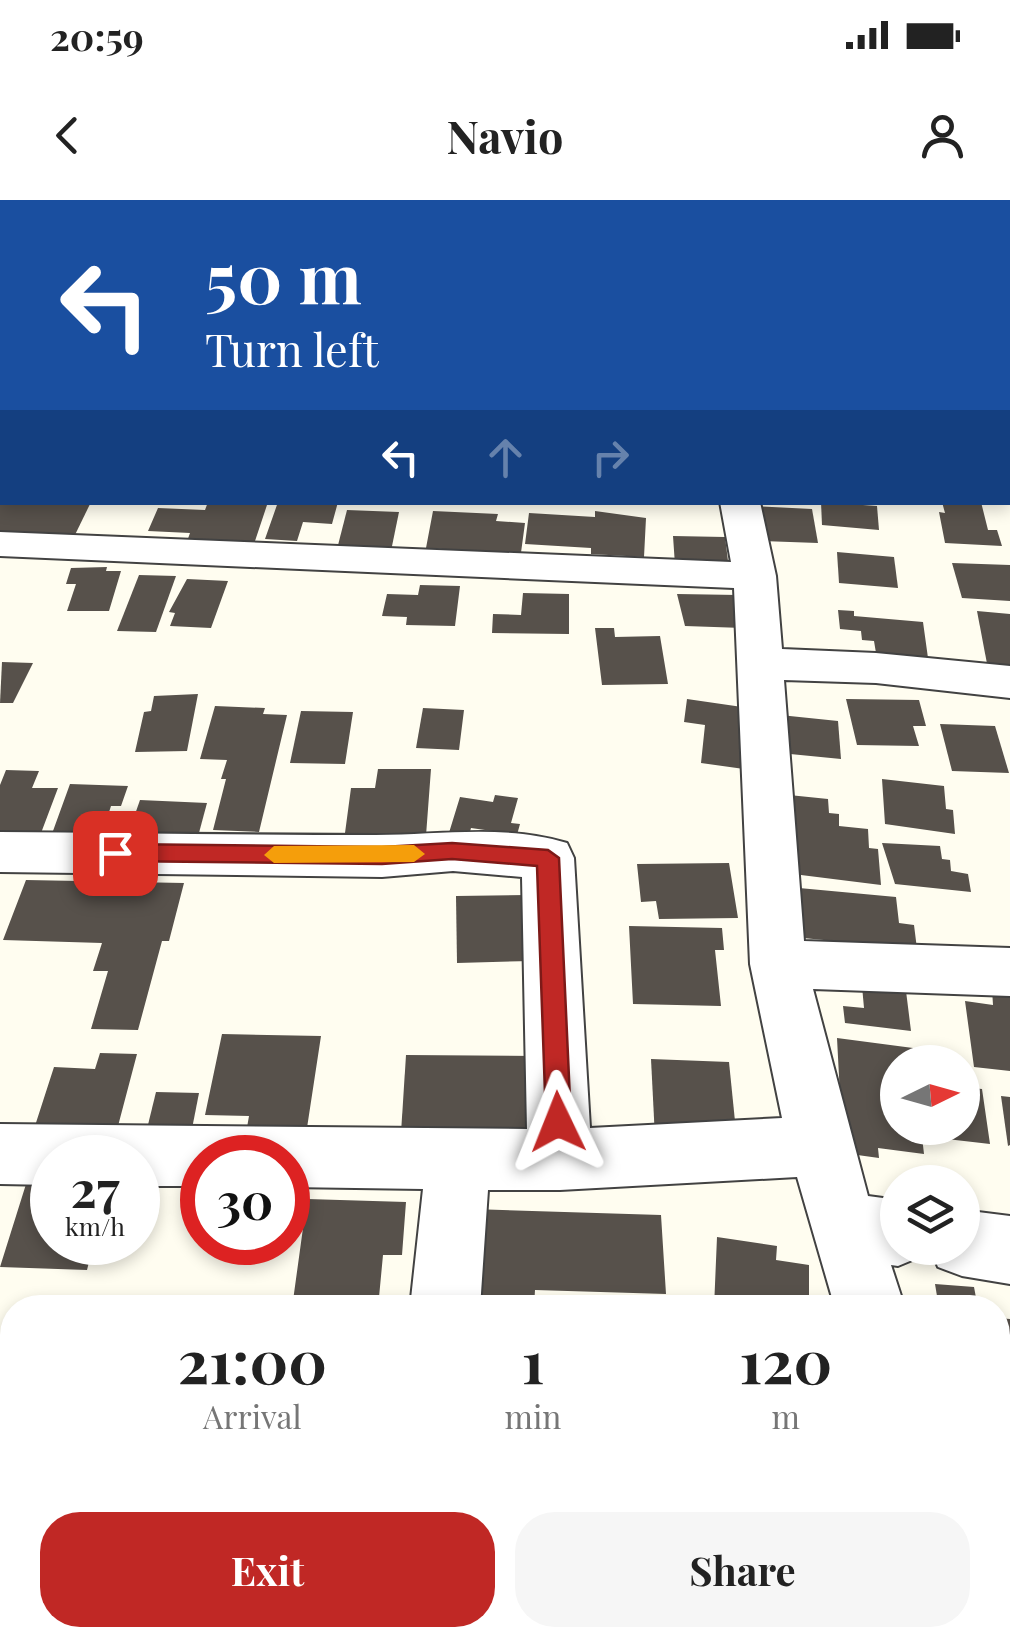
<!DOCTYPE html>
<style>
:root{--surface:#fff;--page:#f6f6f6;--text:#222;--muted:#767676;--accent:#c02825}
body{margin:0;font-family:"Playfair Display",serif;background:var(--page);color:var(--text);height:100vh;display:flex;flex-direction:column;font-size:38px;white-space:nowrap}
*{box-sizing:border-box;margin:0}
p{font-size:32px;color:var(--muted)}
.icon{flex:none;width:55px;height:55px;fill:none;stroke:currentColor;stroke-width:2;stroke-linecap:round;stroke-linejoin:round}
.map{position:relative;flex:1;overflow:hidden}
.details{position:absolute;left:0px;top:1095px;width:1010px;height:352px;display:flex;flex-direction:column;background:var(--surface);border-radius:40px 40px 0 0;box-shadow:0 5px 15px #0003}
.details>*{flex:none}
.top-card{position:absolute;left:0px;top:0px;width:1010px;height:305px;box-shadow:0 5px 15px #0003;background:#1a4fa0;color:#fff;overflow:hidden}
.needle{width:65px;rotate:85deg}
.controls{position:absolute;left:880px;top:845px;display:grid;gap:20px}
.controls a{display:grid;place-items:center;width:100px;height:100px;border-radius:50%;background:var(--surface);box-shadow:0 5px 15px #0003;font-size:50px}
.speed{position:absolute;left:30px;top:935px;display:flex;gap:20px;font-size:50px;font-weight:700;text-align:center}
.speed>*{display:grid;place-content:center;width:130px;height:130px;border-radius:50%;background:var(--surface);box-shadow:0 5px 15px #0003;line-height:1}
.speed small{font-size:25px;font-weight:400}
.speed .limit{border:15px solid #d22;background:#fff;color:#111}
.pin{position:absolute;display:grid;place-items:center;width:85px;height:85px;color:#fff;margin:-42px;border-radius:20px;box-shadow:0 5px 15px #0006}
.me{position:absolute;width:110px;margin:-55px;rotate:358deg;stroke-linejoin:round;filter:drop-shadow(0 0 8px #0008)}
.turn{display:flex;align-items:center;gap:35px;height:210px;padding:0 40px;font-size:45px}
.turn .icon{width:130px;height:130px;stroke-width:2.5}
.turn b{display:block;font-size:70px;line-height:85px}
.lanes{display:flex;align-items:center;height:95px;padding:0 40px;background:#0003;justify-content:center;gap:50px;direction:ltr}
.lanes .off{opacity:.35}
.eta{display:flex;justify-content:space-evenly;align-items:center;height:170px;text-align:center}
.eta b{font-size:60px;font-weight:700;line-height:70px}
.cta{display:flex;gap:20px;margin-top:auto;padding:20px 40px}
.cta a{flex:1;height:115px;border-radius:40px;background:var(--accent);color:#fff;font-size:40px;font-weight:700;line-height:115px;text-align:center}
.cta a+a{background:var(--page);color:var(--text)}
.status{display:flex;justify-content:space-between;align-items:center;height:70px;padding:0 50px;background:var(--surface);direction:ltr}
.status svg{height:28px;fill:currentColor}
header{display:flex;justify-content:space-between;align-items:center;height:130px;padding:0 40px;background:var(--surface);font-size:45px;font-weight:700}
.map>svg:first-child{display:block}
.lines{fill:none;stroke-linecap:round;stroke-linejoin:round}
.stream{fill:#3b89ce;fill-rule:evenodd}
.building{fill:#57514b}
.minor-casing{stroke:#424242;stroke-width:4}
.minor{fill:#fff;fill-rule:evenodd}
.route{fill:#c02825;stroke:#7d1a18;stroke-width:2.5}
.slow{fill:#f59e0b}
</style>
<div class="status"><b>20:59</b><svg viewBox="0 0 49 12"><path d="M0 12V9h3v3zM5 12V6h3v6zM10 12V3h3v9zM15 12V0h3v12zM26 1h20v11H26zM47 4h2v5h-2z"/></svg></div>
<header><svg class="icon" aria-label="back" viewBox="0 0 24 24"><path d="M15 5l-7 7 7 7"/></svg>Navio<svg class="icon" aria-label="person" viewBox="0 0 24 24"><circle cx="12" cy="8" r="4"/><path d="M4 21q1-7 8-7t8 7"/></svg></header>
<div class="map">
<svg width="1010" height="1446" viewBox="0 0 1010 1446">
<rect width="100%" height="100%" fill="#fffdf0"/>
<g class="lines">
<!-- stream -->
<g class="stream">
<rect x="0" y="41" width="2" height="4"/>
<rect x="1008" y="116" width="2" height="4"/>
</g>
</g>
<!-- building -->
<g class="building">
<polygon points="0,302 91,302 72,341 0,337"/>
<polygon points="208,302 268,302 252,350 185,347 190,333 148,331 158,308 205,310"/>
<polygon points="278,302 338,302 332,324 303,322 297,341 265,339"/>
<polygon points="821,302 877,306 879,330 822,325"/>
<polygon points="942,302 981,302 988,330 997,330 1002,346 945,343 939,312 945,313"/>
<polygon points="749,306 812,309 818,343 762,341"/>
<polygon points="347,310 399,312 391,351 337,349"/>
<polygon points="433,311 498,314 496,321 525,323 520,360 493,359 494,352 426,348"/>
<polygon points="595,311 646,318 644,357 591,354 591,348 525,344 529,313 595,317"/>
<polygon points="673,336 725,337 728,361 734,361 736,371 675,365"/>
<polygon points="837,352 894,357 898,388 839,383"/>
<polygon points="952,363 1010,365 1010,401 962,398"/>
<polygon points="107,367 106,371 121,371 109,411 67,411 76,384 66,384 71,368"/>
<polygon points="139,375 176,376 156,432 117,431"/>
<polygon points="187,379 228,381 211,428 170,426 175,413 169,412"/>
<polygon points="420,385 460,386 455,426 406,425 407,417 382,416 387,394 418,395"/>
<polygon points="523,393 569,394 569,434 492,433 493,414 521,415"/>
<polygon points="677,394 738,395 743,428 685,426"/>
<polygon points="838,410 854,411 854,416 923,422 928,458 876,453 874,441 862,440 861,431 840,429"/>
<polygon points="977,411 1010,414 1010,471 988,469"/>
<polygon points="595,428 614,428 615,437 660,436 668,484 602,485"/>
<polygon points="2,462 33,463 13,503 0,503"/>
<polygon points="198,494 187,551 135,552 144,512 151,511 154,496"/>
<polygon points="687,499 749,508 744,569 701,563 705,525 684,522"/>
<polygon points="846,499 919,500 926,526 913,526 919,546 857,545"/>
<polygon points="215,506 265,508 263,514 287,515 259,632 213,630 226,579 221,579 227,560 200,559"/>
<polygon points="423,508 464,510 459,550 416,548"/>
<polygon points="301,511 353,512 345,564 290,563"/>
<polygon points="780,515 838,521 841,559 780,553"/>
<polygon points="940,524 995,526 1009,573 952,571"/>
<polygon points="378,569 431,569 425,649 343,648 351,588 375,588"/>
<polygon points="6,570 39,571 32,588 58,588 35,649 0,648 0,585"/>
<polygon points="882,579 944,586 946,609 953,610 955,634 885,624"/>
<polygon points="70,584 128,586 121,606 111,606 99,643 49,642"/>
<polygon points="495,595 518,598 511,623 520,624 515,642 490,638 492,631 471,628 468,639 448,636 460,597 493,602"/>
<polygon points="789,595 828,599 829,613 839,614 839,626 868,629 869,648 878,649 881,685 777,672"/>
<polygon points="140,600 207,603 196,644 126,640"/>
<polygon points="882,643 940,646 942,659 950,660 951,671 968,674 971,692 895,684"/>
<polygon points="729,663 738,718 659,719 656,701 641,702 637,664"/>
<polygon points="26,680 184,683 169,741 162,741 138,830 91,829 108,771 93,771 102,743 3,740"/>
<polygon points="799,688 896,697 899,723 914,725 917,749 803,738"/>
<polygon points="527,695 531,761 457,763 456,696"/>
<polygon points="629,726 722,728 724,750 715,750 721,806 633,804"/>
<polygon points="862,786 906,791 911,831 845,823 843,806 864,808"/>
<polygon points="992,789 1010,792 1010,871 974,867 965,801 993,805"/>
<polygon points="222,834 321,836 305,941 245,939 249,916 205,915"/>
<polygon points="837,838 913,848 915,862 898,862 898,928 921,928 924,954 878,948 879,958 843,953"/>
<polygon points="100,853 137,854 118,926 33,932 54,867 95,869"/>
<polygon points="406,855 537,856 538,934 401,933"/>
<polygon points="651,859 729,862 737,941 655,938"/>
<polygon points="962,887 982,889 990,944 938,938 937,928 962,928"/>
<polygon points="156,892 199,893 190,939 145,937"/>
<polygon points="1001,896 1010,897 1010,945 1008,946"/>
<polygon points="27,981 52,982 52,1042 94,1042 87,1070 0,1067"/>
<polygon points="307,999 406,1002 402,1055 383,1055 378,1108 292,1108"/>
<polygon points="472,1009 661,1015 666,1094 535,1090 534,1107 468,1105"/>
<polygon points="717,1037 777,1046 776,1060 809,1065 809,1108 714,1108"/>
<polygon points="935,1084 974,1087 978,1108 939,1108"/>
<polygon points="998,1118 1010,1119 1010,1172 998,1171"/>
<polygon points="998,1179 1010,1180 1010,1234 998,1233"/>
<polygon points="0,1217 12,1218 12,1349 0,1349"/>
<polygon points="675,1435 924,1435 926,1446 676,1446"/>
</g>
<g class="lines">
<!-- minor casing -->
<g class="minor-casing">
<g id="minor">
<polygon points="2,10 2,31 0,32 0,11"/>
<polygon points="1010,91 1010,111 1008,111 1008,92"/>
<path d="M720,302h40l16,74 6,73 94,4 134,13v32l-134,-15 -92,-3 20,261 206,7v48l-197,-7 55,207 30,4v48h27l-3,8 -24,10 -7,-1 14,43h-70l-38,-131 -237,13h-72l-8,118h-70l13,-119 -135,-2v-29h-86v28h-64v-28h-86v27l-52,-1v-60l527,5 -5,-252 -69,-6 -71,6 -382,-5v-40c125,1 251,3 376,3 63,0 129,-11 191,8l7,15 16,270 192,-10 -32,-154 -16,-376 -734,-32v-24l731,30z"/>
<polygon points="962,1010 1010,1016 1010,1084 962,1076 938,1067 930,1048 962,1048"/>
<polygon points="0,1360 12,1360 12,1435 24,1435 0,1440"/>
<polygon points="998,1434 1001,1446 919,1446 916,1435"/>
<polygon points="377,1435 459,1435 458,1446 376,1446"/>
</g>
</g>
<!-- minor -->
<use href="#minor" class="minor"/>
</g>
<!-- route -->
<polygon class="route" points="452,643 548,650 559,658 571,922 568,931 558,934 549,931 546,922 537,666 452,659 382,664 115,661 104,653 115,644 382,647"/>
<!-- slow -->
<polygon class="slow" points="414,645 425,654 414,662 274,663 264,655 274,646"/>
</svg>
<div class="controls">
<a><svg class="needle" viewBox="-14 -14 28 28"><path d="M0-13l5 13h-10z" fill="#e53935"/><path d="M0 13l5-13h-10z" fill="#767676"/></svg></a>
<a><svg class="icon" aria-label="layers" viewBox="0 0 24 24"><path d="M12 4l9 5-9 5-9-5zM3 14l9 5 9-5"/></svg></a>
</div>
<div class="speed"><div>27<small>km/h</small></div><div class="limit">30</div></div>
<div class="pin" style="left:115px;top:653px;background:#d93025"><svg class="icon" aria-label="arrive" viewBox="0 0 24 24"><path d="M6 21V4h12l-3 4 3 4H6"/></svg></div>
<svg class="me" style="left:558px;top:922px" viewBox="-20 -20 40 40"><path d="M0-17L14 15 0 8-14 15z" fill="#c02825" stroke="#fff" stroke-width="4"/></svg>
<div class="top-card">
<div class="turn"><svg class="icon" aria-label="left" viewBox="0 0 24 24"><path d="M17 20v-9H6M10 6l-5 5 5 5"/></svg><div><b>50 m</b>Turn left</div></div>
<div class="lanes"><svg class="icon" aria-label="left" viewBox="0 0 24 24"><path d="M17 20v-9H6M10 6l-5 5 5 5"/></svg><svg class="icon off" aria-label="ahead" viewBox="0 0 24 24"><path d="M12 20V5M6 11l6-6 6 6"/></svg><svg class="icon off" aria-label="right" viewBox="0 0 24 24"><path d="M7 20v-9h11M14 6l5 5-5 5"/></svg></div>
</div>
<section class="details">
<div class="eta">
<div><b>21:00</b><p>Arrival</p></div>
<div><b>1</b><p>min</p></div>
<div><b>120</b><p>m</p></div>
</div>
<div class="cta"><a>Exit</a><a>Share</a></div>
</section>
</div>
